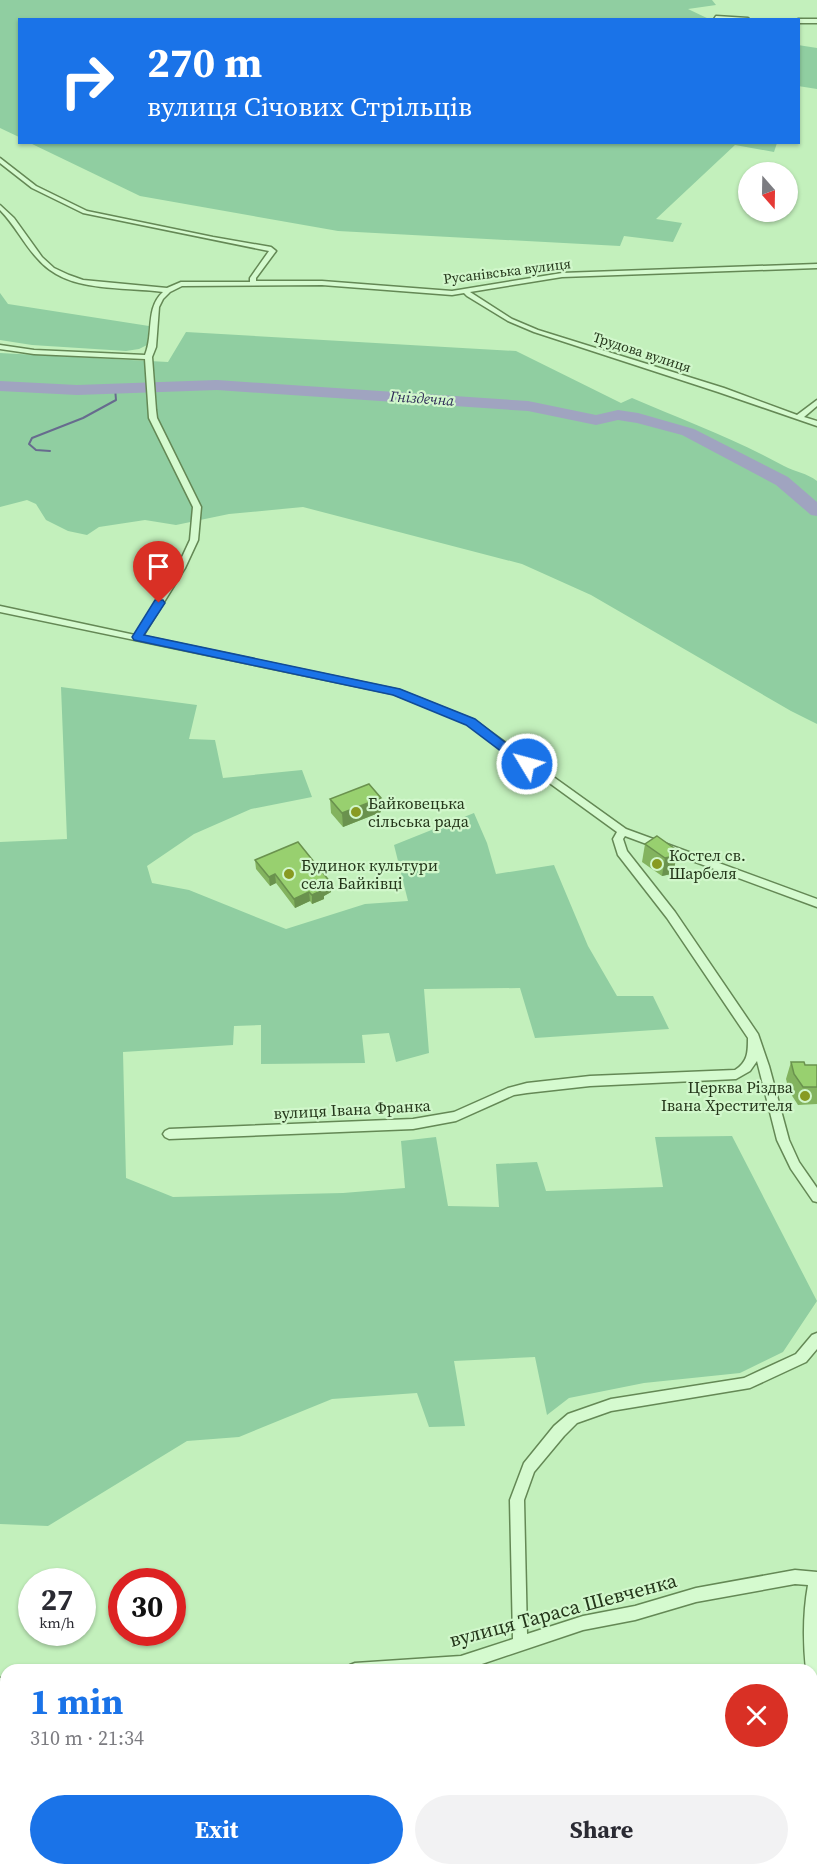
<!DOCTYPE html>
<meta charset="utf-8">
<style>
:root{--surface:#fff;--page:#f2f2f3;--text:#2b2b33;--muted:#7c7c81;--accent:#1a73e8}
body{margin:0;font-family:"Source Serif 4",serif;background:var(--page);color:var(--text);height:100vh;display:flex;flex-direction:column;font-size:22px;white-space:nowrap}
*{box-sizing:border-box;margin:0}
p{font-size:20px;color:var(--muted)}
.icon{flex:none;width:33px;height:33px;fill:none;stroke:currentColor;stroke-width:2;stroke-linecap:round;stroke-linejoin:round}
.map{position:relative;flex:1;overflow:hidden}
.sheet{position:absolute;left:0px;top:1664px;width:818px;height:212px;display:flex;flex-direction:column;background:var(--surface);border-radius:18px 18px 0 0;box-shadow:0 2px 4px #0004}
.sheet>*{flex:none}
.banner{position:absolute;left:18px;top:18px;width:782px;height:126px;border-radius:0px;box-shadow:0 2px 4px #0004;background:#1a73e8;color:#fff;overflow:hidden}
.needle{width:39px;rotate:160deg}
.fabs{position:absolute;left:738px;top:162px;display:grid;gap:12px}
.fabs a{display:grid;place-items:center;width:60px;height:60px;border-radius:50%;background:var(--surface);box-shadow:0 2px 4px #0004;font-size:30px}
.speed{position:absolute;left:18px;top:1568px;display:flex;gap:12px;font-size:30px;font-weight:700;text-align:center}
.speed>*{display:grid;place-content:center;width:78px;height:78px;border-radius:50%;background:var(--surface);box-shadow:0 2px 4px #0004;line-height:1}
.speed small{font-size:15px;font-weight:400}
.speed .limit{border:9px solid #d22;background:#fff;color:#111}
.pin{position:absolute;display:grid;place-items:center;width:51px;height:51px;color:#fff;margin:-62px -26px;border-radius:50% 50% 50% 0;rotate:-45deg;box-shadow:0 0 6px #0007}
.pin .icon{rotate:45deg}
.me{position:absolute;width:66px;margin:-33px;rotate:307deg;stroke-linejoin:round;filter:drop-shadow(0 0 4px #0008)}
.turn{display:flex;align-items:center;gap:21px;height:126px;padding:0 30px;font-size:27px}
.turn .icon{width:78px;height:78px;stroke-width:2.5}
.turn b{display:block;font-size:42px;line-height:51px}
.round{display:grid;place-items:center;flex:none;width:63px;height:63px;border-radius:32px;background:var(--page)}
.head{display:flex;align-items:center;justify-content:space-between;height:102px;padding:0 30px}
h1{font-size:36px;font-weight:700;line-height:45px;color:var(--accent)}
.action{display:flex;gap:12px;margin-top:auto;padding:12px 30px}
.action a{flex:1;height:69px;border-radius:36px;background:var(--accent);color:#fff;font-size:24px;font-weight:700;line-height:69px;text-align:center}
.action a+a{background:var(--page);color:var(--text)}
.map>svg:first-child{display:block}
.green{fill:#90cea1}
.lines{fill:none;stroke-linecap:round;stroke-linejoin:round}
.stream{stroke:#676b8e;stroke-width:2}
.river{fill:#a0a4c0;fill-rule:evenodd}
.street-casing{stroke:#648855;stroke-width:3}
.street{fill:#d5facf;fill-rule:evenodd}
.wall{fill:#83b35f}
.shaded-wall{fill:#6a924e}
.building{fill:#98d06f;stroke:#6a924e;stroke-width:1.5}
.route{fill:#1a73e8;stroke:#114b97;stroke-width:1.5}
.poi-dot{fill:#889a22;stroke:#d1f7cb;stroke-width:2}
.labels{text-anchor:middle;dominant-baseline:central;stroke-width:4.5;stroke-linejoin:round;paint-order:stroke}
.far-street-label{font-size:14px;fill:#24361a;stroke:#d1f7cb}
.far-water-label{font-size:15px;font-style:italic;fill:#2d2957;stroke:#d1f7cb}
.poi-label{font-size:16px;fill:#24361a;stroke:#d1f7cb;text-anchor:start}
.street-label{font-size:16px;fill:#24361a;stroke:#d1f7cb}
.near-street-label{font-size:20px;fill:#24361a;stroke:#d1f7cb}
</style>
<div class="map">
<svg width="817" height="1874" viewBox="0 0 817 1874">
<rect width="100%" height="100%" fill="#c3f0bc"/>
<!-- green -->
<g class="green">
<polygon points="0,0 712,0 716,5 688,9 711,20 20,20 19,137 0,128"/>
<polygon points="798,45 817,48 817,89 798,86"/>
<polygon points="30,143 777,143 774,152 735,145 656,219 682,223 673,242 624,236 620,246 338,231 140,196"/>
<polygon points="0,293 8,304 149,326 147,345 139,349 126,351 32,345 0,340"/>
<path d="M186,332l330,19 105,52 11,-5c51,22 103,41 152,68 11,6 23,7 33,15v243l-26,-13 -200,-116 -69,-31 -219,-57 -74,7 -53,11 -31,-5 -46,7 -12,8 -19,-4 -22,-11 -10,-16 -9,-4 -27,7v-154l168,9z"/>
<polygon points="61,687 197,705 189,739 215,740 223,778 302,770 312,797 251,809 194,834 147,866 152,883 189,890 286,929 365,904 408,901 394,845 474,813 487,843 496,874 554,865 588,946 617,996 653,996 669,1029 535,1038 520,988 424,989 429,1053 396,1062 389,1033 362,1035 365,1063 261,1064 261,1025 234,1026 233,1045 123,1052 126,1178 173,1197 343,1193 405,1188 401,1141 436,1137 448,1206 499,1207 496,1164 537,1162 546,1191 663,1187 655,1137 732,1136 817,1301 783,1352 740,1373 644,1383 569,1398 547,1415 535,1357 454,1361 465,1426 429,1427 417,1393 332,1399 239,1437 187,1441 48,1526 0,1524 0,842 67,839"/>
<polygon points="817,1786 817,1874 180,1874 197,1869 812,1869 812,1792"/>
</g>
<g class="lines">
<!-- stream -->
<polyline class="stream" points="50,451 36,450 29,444 32,438 83,418 116,400 115,388"/>
<!-- river -->
<polygon class="river" points="217,380 528,401 596,415 618,410 638,413 694,429 788,477 817,502 817,516 811,515 776,485 682,435 637,423 618,420 596,425 528,411 217,390 77,395 0,391 0,381 77,385"/>
<!-- street casing -->
<g class="street-casing">
<g id="street">
<polygon points="716,16 748,18 750,20 714,19"/>
<polygon points="817,19 817,23 798,23 798,19"/>
<path d="M0,158l36,28 51,25 126,26 58,10 5,4 -20,27v3h66l130,10 110,-18 255,-9v4l-255,9 -92,15 42,27 26,11 186,58 73,27 20,-15v6l-13,11 13,4v5l-99,-34 -184,-60 -26,-11 -41,-25 -3,-3 -12,2 -130,-10 -140,1 -12,6 -7,7 -4,8 -3,40 -4,10 4,53 1,8 44,89 -3,33 -13,28 -42,68 256,54 75,30 152,109 191,70v8l-192,-71 -2,3 4,12 48,61 83,122 11,32 20,74 10,22 18,26v14l-4,-1 -22,-32 -14,-29 -20,-79 -7,10 -14,8 -146,7 -63,7 -13,2 -58,26 -43,8 -244,10 -4,-2 -2,-3 2,-3 4,-2 244,-10 41,-7 54,-24 19,-5 63,-7 145,-6c13,-8 13,-18 13,-32l-81,-120 -49,-63 -5,-16 4,-7 -149,-108 -74,-30 -394,-82v-6l135,29 42,-67 13,-28 3,-33 -44,-89 -4,-59 -111,-5 -34,-5v-4l34,5 111,5c9,-21 0,-47 18,-63 -42,-6 -96,2 -126,-34 -14,-15 -22,-33 -37,-48v-5l14,13 28,39 12,11 15,7 14,5 84,8 14,-6h69v-4l19,-27 -186,-38 -51,-25 -32,-25z"/>
<path d="M817,1333v16l-11,13 -56,26 -139,23 -34,12 -13,13 -30,36 -10,28 3,134 56,-18 52,-10 61,-18 99,-18 22,2v144l-5,-3v-43h-6c-3,-29 -3,-57 2,-85l-13,-1 -99,18 -61,18 -52,10 -119,40h-116l2,-5 5,-2 106,-7 52,-17 -3,-139 14,-37 30,-37 14,-12 43,-15 133,-21 52,-24 16,-19z"/>
<rect x="0" y="1678" width="6" height="14"/>
</g>
</g>
<!-- street -->
<use href="#street" class="street"/>
</g>
<!-- wall -->
<g class="wall">
<polygon points="381,798 381,812 343,827 331,813 330,799"/>
<polygon points="645,844 678,851 674,868 671,874 662,876 642,862"/>
<polygon points="255,860 331,883 331,892 324,896 324,899 312,904 310,901 295,908 276,883 270,886 256,869"/>
<polygon points="791,1062 805,1065 817,1065 817,1104 798,1105 789,1091 786,1079"/>
</g>
<!-- shaded-wall -->
<g class="shaded-wall">
<polygon points="381,798 381,812 343,827 342,813"/>
<polygon points="678,851 674,868 671,874 662,876 665,858"/>
<polygon points="275,874 276,883 270,886 269,877"/>
<polygon points="331,883 331,892 324,896 324,899 312,904 312,895 321,888"/>
<polygon points="309,892 310,901 295,908 294,899"/>
</g>
<!-- building -->
<g class="building">
<polygon points="369,784 381,798 342,813 330,799"/>
<polygon points="657,836 678,851 674,856 665,858 645,844"/>
<polygon points="298,842 331,883 321,888 323,890 312,895 309,892 294,899 275,874 269,877 255,860"/>
<polygon points="791,1062 804,1062 805,1065 817,1065 817,1087 803,1087 794,1074"/>
</g>
<!-- route -->
<polygon class="route" points="155,600 163,600 165,603 144,635 400,689 475,719 533,764 527,768 522,767 466,725 393,695 134,640 132,637"/>
<!-- markers -->
<g class="poi-dot">
<circle cx="356" cy="812" r="6"/>
<circle cx="657" cy="864" r="6"/>
<circle cx="289" cy="874" r="6"/>
<circle cx="805" cy="1096" r="6"/>
</g>
<g class="labels">
<!-- far-street labels -->
<g class="far-street-label">
<text transform="translate(507 271) rotate(-7)">Русанівська вулиця</text>
<text transform="translate(642 352) rotate(18)">Трудова вулиця</text>
</g>
<!-- far-water labels -->
<g class="far-water-label">
<text transform="translate(422 398) rotate(4)">Гніздечна</text>
</g>
<!-- poi labels -->
<g class="poi-label">
<text x="368" y="803">Байковецька<tspan x="368" dy="18">сільська рада</tspan></text>
<text x="669" y="855">Костел св.<tspan x="669" dy="18">Шарбеля</tspan></text>
<text x="301" y="865">Будинок культури<tspan x="301" dy="18">села Байківці</tspan></text>
<text x="793" y="1087" text-anchor="end">Церква Різдва<tspan x="793" dy="18">Івана Хрестителя</tspan></text>
</g>
<!-- street labels -->
<g class="street-label">
<text transform="translate(352 1109) rotate(-3)">вулиця Івана Франка</text>
</g>
<!-- near-street labels -->
<g class="near-street-label">
<text transform="translate(563 1610) rotate(-15)">вулиця Тараса Шевченка</text>
</g>
</g>
</svg>
<div class="fabs">
<a><svg class="needle" viewBox="-14 -14 28 28"><path d="M0-13l5 13h-10z" fill="#e53935"/><path d="M0 13l5-13h-10z" fill="#7c7c81"/></svg></a>
</div>
<div class="speed"><div>27<small>km/h</small></div><div class="limit">30</div></div>
<div class="pin" style="left:159px;top:603px;background:#d93025"><svg class="icon" aria-label="arrive" viewBox="0 0 24 24"><path d="M6 21V4h12l-3 4 3 4H6"/></svg></div>
<svg class="me" style="left:527px;top:764px" viewBox="-20 -20 40 40"><circle r="17" fill="#1a73e8" stroke="#fff" stroke-width="3"/><path d="M0-11L8 9 0 5-8 9z" fill="#fff"/></svg>
<div class="banner">
<div class="turn"><svg class="icon" aria-label="right" viewBox="0 0 24 24"><path d="M7 20v-9h11M14 6l5 5-5 5"/></svg><div><b>270 m</b>вулиця Січових Стрільців</div></div>
</div>
<section class="sheet">
<div class="head"><div><h1>1 min</h1><p>310 m · 21:34</p></div><a class="round" style="background:#d93025;color:#fff"><svg class="icon" aria-label="close" viewBox="0 0 24 24"><path d="M6 6l12 12M18 6L6 18"/></svg></a></div>
<div class="action"><a>Exit</a><a>Share</a></div>
</section>
</div>
